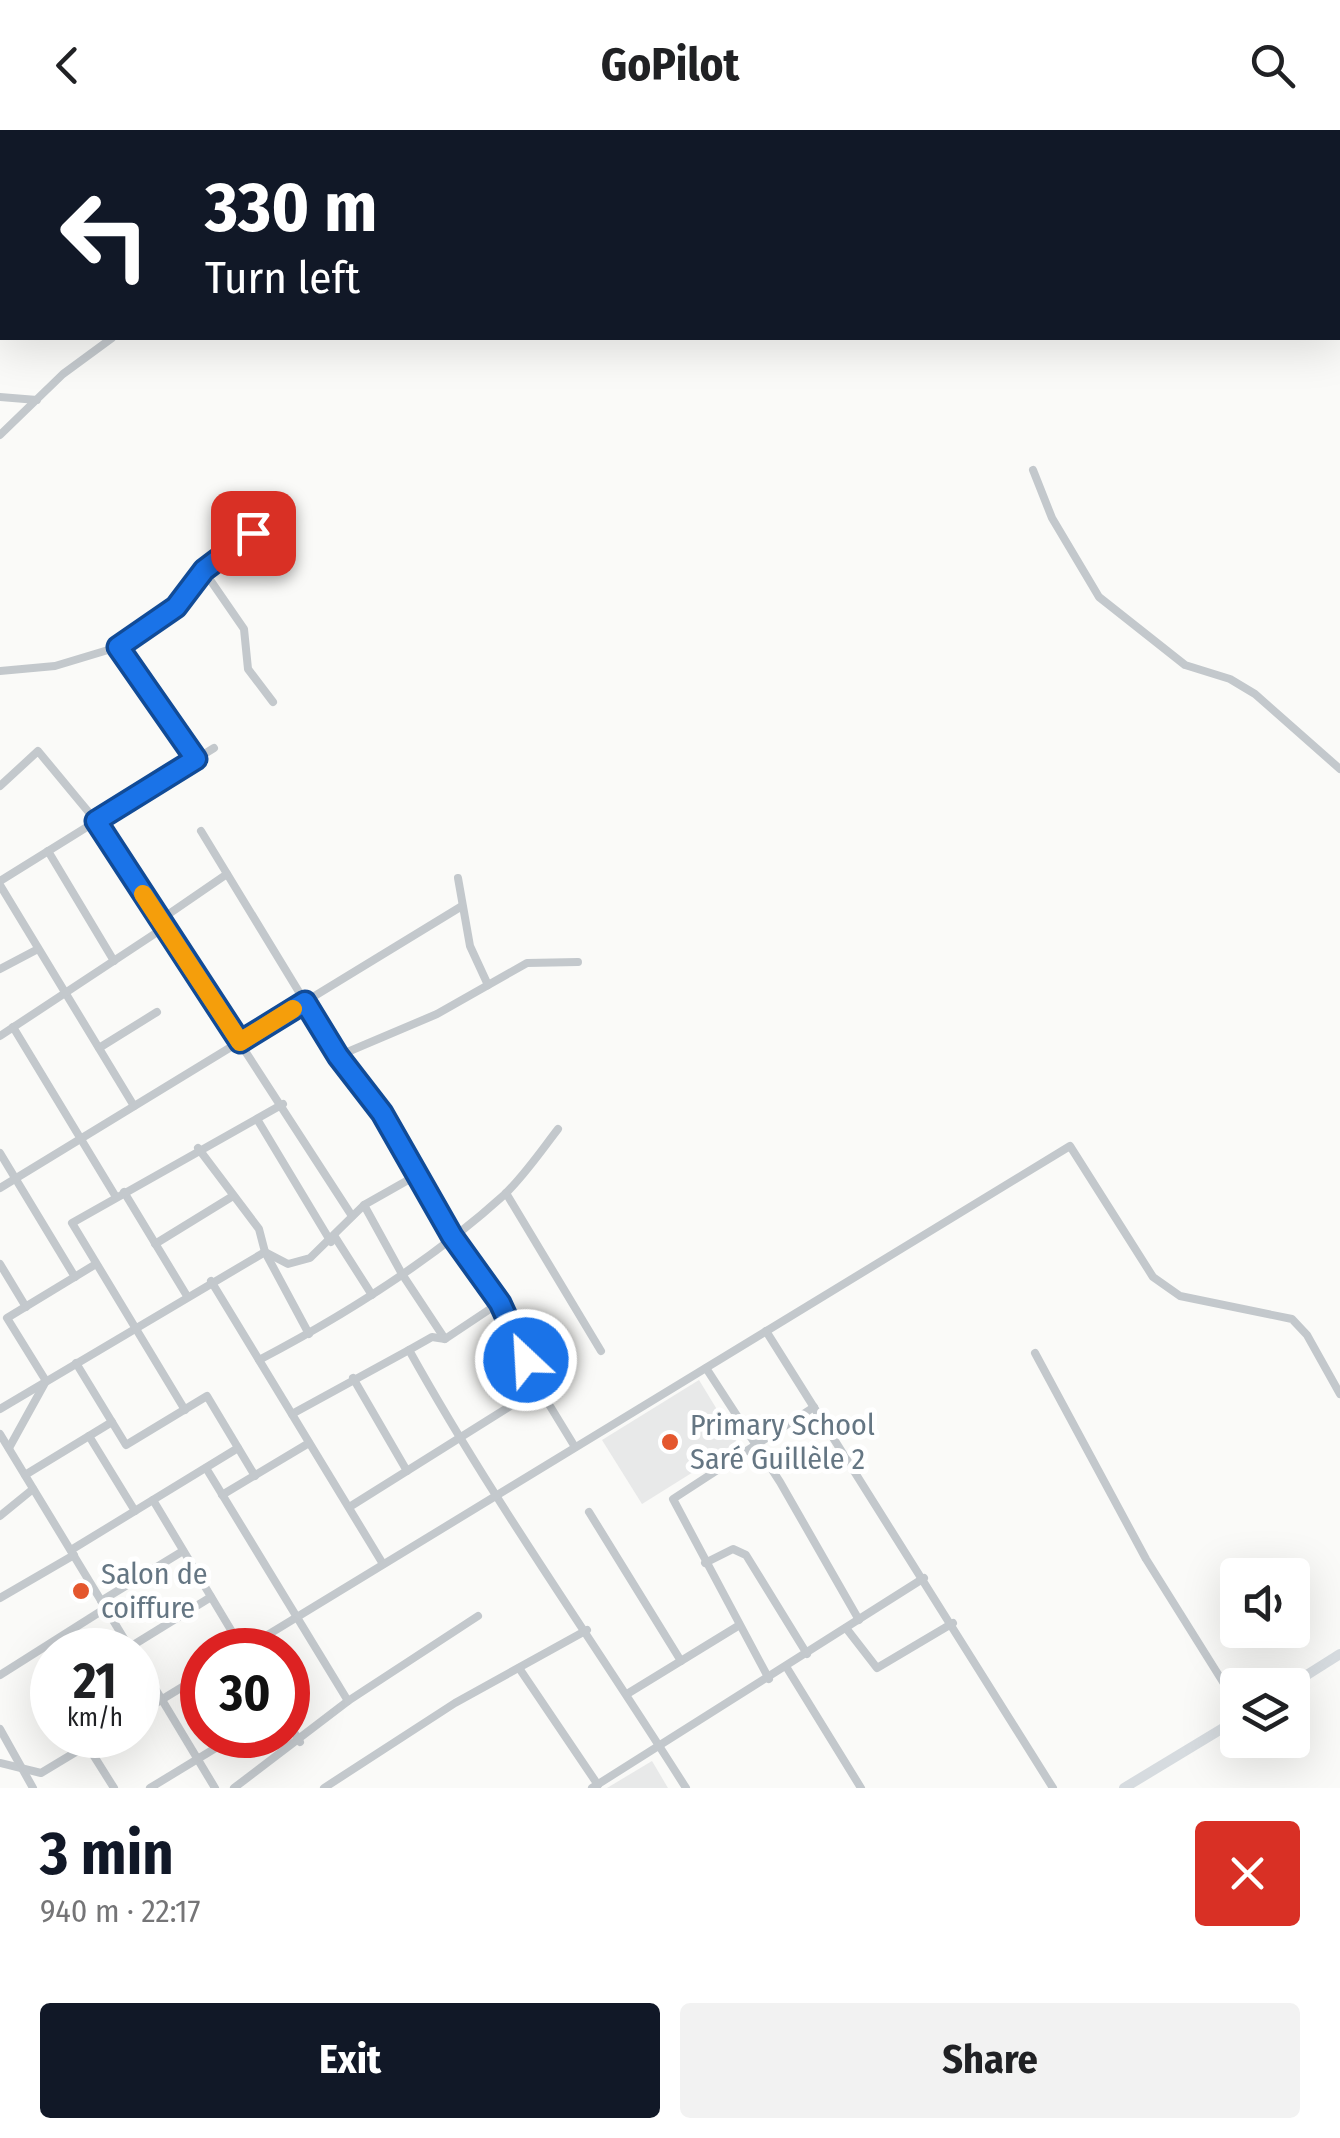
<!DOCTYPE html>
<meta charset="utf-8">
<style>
:root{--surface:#fff;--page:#f2f2f2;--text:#202124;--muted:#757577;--accent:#111827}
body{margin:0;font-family:"Fira Sans Condensed",sans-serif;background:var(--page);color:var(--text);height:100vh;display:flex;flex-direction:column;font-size:38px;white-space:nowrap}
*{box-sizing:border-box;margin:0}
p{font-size:32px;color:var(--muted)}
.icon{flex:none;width:55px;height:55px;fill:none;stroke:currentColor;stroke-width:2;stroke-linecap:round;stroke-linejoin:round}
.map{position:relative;height:1658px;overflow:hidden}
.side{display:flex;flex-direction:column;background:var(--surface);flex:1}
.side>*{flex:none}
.top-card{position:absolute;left:0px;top:0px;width:1340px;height:210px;box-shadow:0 10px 40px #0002;background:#111827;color:#fff;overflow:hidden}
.buttons{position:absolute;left:1220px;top:1428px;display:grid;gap:20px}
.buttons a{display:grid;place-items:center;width:90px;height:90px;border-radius:10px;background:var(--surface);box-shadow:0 10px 40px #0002;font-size:50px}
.speed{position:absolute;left:30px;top:1498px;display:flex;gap:20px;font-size:50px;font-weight:700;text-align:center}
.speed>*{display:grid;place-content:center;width:130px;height:130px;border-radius:50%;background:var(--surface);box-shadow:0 10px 40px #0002;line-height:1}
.speed small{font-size:25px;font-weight:400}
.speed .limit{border:15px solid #d22;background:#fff;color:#111}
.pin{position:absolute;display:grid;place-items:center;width:85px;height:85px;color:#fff;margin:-42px;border-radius:20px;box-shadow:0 5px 15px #0006}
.me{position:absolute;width:110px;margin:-55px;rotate:335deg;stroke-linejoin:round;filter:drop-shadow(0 0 8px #0008)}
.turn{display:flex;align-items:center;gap:35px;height:210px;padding:0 40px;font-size:45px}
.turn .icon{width:130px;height:130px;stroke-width:2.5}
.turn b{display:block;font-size:70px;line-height:85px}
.round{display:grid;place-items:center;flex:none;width:105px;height:105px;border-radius:10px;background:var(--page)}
.overview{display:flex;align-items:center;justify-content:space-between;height:170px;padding:0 40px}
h1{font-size:60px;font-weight:700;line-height:75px;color:var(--accent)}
.action{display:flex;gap:20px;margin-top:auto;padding:20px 40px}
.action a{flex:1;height:115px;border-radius:10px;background:var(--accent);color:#fff;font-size:40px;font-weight:700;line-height:115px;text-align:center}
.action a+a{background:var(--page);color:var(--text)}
header{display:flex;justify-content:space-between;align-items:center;height:130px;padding:0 40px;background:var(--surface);font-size:45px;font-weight:700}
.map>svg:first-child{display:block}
.built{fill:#e8e9e9}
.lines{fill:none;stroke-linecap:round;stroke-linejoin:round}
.street{stroke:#c3c8cc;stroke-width:8}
.secondary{stroke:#d6dbdf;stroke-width:10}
.route-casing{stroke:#114b97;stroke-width:25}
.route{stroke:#1a73e8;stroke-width:18}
.slow{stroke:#f59e0b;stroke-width:18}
.poi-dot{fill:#e4572e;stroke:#fff;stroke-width:4}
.labels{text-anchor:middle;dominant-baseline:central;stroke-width:10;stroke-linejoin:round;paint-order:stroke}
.poi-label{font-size:30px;fill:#657683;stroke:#fff;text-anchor:start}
</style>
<header><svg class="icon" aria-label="back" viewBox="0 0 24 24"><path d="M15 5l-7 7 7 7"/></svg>GoPilot<svg class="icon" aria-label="search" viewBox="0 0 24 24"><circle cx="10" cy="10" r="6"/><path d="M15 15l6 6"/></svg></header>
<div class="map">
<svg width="1340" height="1658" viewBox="0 0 1340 1658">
<rect width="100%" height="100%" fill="#fafaf8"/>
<!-- built -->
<g class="built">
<polygon points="699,1250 738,1314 642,1374 602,1310"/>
<polygon points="652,1631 668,1658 607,1658"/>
</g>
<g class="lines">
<!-- street -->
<g class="street">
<polyline points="0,267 37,270"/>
<polyline points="0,305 63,244 112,208"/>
<polyline points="1033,340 1052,388 1099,467 1185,535 1230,549 1255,564 1340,639"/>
<polyline points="204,441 244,499 248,539 273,572"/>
<polyline points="0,541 55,536 118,517"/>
<polyline points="196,629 118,517 176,477 204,441 235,413 271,393"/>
<polyline points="0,656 38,621 96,691 352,1086"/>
<polyline points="201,701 338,926 382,983 452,1106 499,1173 539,1258 575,1317"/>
<polyline points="48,721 114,831"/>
<polyline points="458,748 470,816 488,855"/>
<polyline points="0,751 214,618"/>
<polyline points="0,755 134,976"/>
<polyline points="160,790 227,744"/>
<polyline points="0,839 38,819"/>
<polyline points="13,897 116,1067"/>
<polyline points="0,906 165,797"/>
<polyline points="99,918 157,882"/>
<polyline points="338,926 437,884 527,833 578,832"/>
<polyline points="257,989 331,1112"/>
<polyline points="198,1018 259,1099 265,1122 309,1204"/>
<polyline points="0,1023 75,1147"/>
<polyline points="0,1058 462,776"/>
<polyline points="124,1062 187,1166"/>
<polyline points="506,1063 601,1221"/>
<polyline points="364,1075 402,1144 445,1209"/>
<polyline points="335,1107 372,1165"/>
<polyline points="155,1114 233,1066"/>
<polyline points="0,1134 26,1177"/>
<polyline points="211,1151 383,1434"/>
<polyline points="766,1201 1053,1658"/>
<polyline points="409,1220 432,1207 445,1209 499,1173"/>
<polyline points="1035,1223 1146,1429 1238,1576"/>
<path d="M259,1230c86,-45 172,-99 245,-165 20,-19 37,-44 54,-66"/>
<polyline points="76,1233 126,1315 207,1266 255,1346"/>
<polyline points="706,1238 780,1352 859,1490"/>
<polyline points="353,1248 407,1341"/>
<polyline points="0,1279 265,1122 288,1134 310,1128 364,1075 417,1045"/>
<polyline points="185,1280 72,1093 283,974"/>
<path d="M292,1284l117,-64c84,151 185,292 277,438"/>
<polyline points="0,1304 131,1520"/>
<polyline points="89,1306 135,1381"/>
<polyline points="9,1318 46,1251 7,1188 96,1134"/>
<polyline points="206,1338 348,1571"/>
<polyline points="25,1345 112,1292"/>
<polyline points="222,1365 309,1313"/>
<polyline points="153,1370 243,1520"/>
<polyline points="351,1376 539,1258"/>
<polyline points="589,1382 681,1531"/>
<polyline points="0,1386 33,1359"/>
<polyline points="71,1420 238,1318"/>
<polyline points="705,1433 733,1419 746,1425 807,1524"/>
<polyline points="0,1468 74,1425"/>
<polyline points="101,1471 183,1421"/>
<polyline points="846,1498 877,1538 953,1493"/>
<polyline points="130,1517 211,1467"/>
<polyline points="243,1520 1070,1016 1153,1147 1180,1166 1292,1189 1307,1205 1340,1264"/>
<polyline points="138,1530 215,1658"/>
<polyline points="519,1538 598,1655"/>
<polyline points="787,1538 861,1658"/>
<polyline points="0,1545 106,1478"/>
<polyline points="769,1549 673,1369 814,1277"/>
<polyline points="627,1564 738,1496"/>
<polyline points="138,1584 202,1545"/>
<polyline points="288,1592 300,1612"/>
<polyline points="0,1599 33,1658"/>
<polyline points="87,1615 114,1658"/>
<polyline points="0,1633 41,1643 104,1605"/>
<polyline points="150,1658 237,1605"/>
<polyline points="234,1658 348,1571 478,1486"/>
<polyline points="324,1658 455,1573 587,1500"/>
<polyline points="592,1658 924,1448"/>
</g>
<!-- secondary -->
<g class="secondary">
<polyline points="1291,1555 1340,1524"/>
<polyline points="1124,1658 1238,1589"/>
</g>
</g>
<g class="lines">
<!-- route casing -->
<g class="route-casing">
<polyline id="route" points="253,403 204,440 176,477 118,517 196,629 96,691 240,912 305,872 338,926 382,983 452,1106 500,1173 526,1230"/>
</g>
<!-- route -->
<use href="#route" class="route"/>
<!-- slow -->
<polyline class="slow" points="143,764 240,912 293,879"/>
</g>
<!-- markers -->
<g class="poi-dot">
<circle cx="670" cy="1312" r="10"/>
<circle cx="81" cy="1461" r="10"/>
</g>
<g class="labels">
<!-- poi labels -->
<g class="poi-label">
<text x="690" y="1295">Primary School<tspan x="690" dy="34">Saré Guillèle 2</tspan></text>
<text x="101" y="1444">Salon de<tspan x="101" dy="34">coiffure</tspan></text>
</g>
</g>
</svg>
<div class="buttons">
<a><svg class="icon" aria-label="sound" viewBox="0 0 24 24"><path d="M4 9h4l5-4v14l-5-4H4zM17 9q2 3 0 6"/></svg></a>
<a><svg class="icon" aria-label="layers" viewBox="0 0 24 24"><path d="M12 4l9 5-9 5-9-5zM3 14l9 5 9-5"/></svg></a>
</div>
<div class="speed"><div>21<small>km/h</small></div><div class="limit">30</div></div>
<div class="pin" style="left:253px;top:403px;background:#d93025"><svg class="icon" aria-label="arrive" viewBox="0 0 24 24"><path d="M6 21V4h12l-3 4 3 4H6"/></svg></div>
<svg class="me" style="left:526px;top:1230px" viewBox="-20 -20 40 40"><circle r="17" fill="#1a73e8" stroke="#fff" stroke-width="3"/><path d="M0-11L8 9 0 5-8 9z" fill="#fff"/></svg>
<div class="top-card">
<div class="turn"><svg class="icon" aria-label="left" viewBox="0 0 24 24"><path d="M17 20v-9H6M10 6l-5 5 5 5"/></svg><div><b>330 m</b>Turn left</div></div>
</div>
</div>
<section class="side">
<div class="overview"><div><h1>3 min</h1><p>940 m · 22:17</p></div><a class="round" style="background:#d93025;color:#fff"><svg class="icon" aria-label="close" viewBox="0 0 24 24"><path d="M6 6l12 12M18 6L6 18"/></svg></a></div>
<div class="action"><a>Exit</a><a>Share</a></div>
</section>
